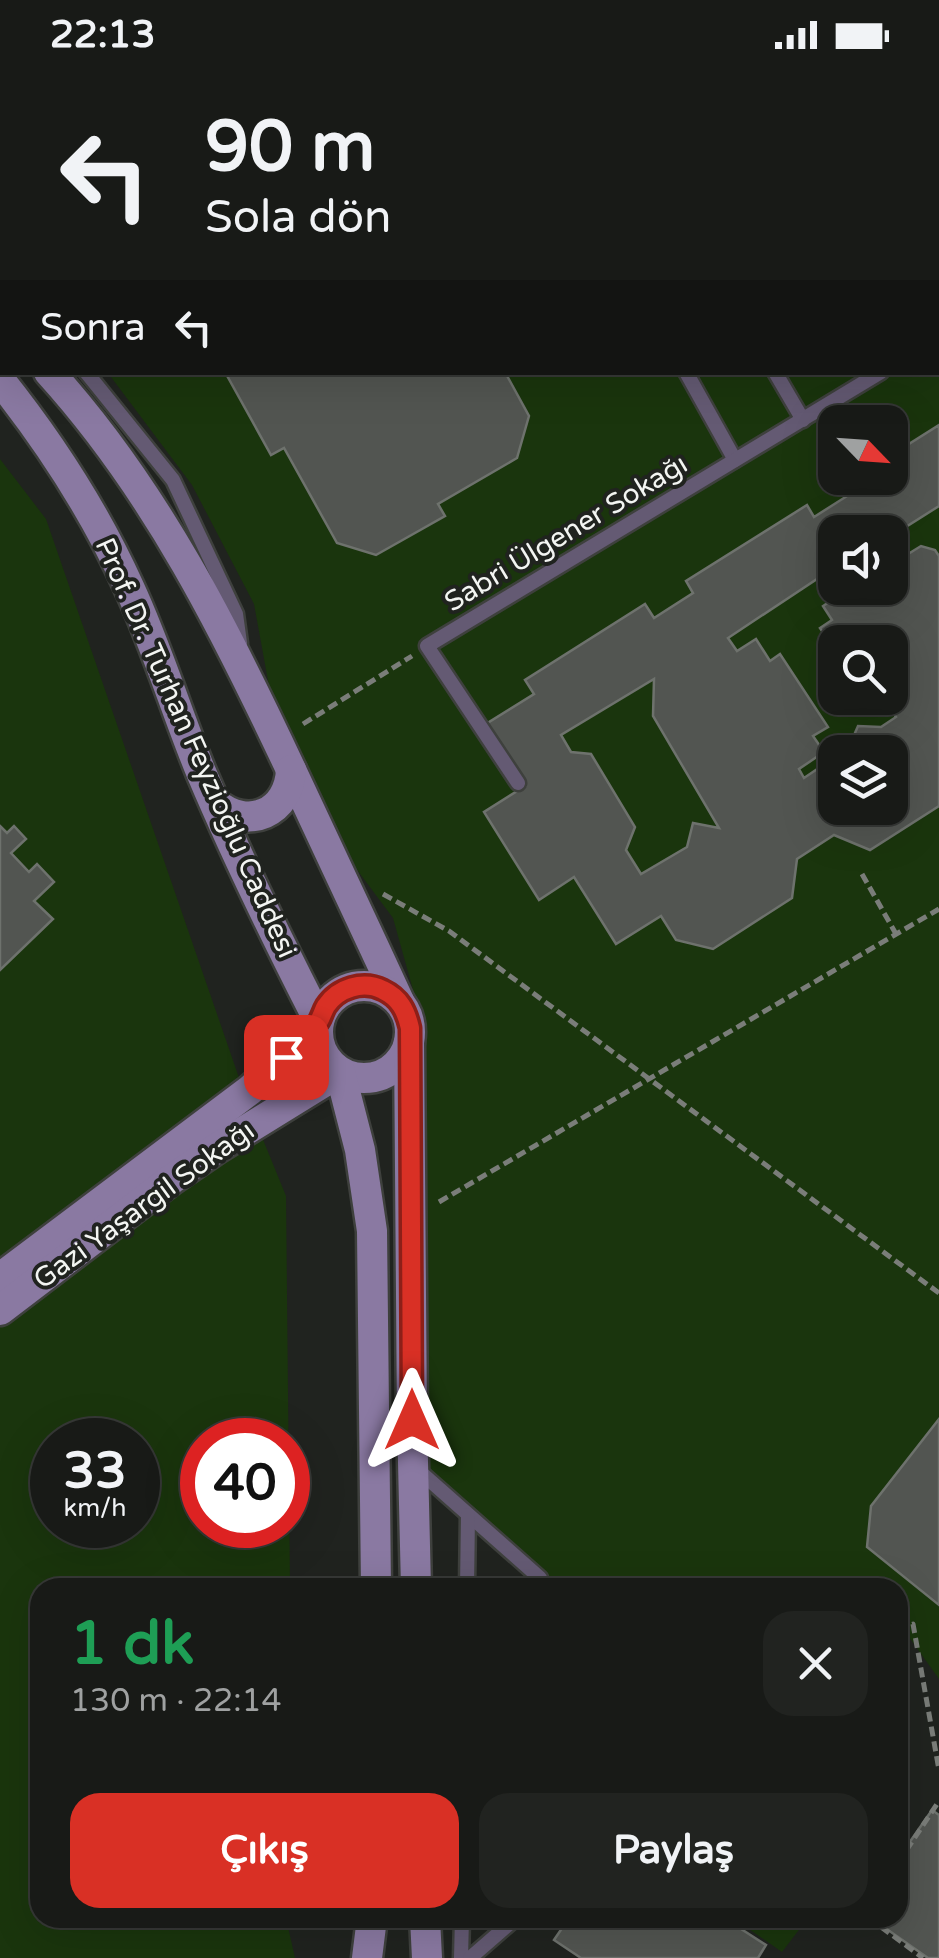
<!DOCTYPE html>
<html lang="tr">
<meta charset="utf-8">
<style>
:root{--surface:#181a17;--page:#212320;--text:#f1f3f6;--muted:#9fa1a1;--line:#363836;--accent:#d93025}
body{margin:0;font-family:"Varela Round",sans-serif;background:var(--page);color:var(--text);height:100vh;display:flex;flex-direction:column;font-size:38px;white-space:nowrap}
*{box-sizing:border-box;margin:0}
p{font-size:32px;color:var(--muted)}
.icon{flex:none;width:55px;height:55px;fill:none;stroke:currentColor;stroke-width:2;stroke-linecap:round;stroke-linejoin:round}
.map{position:relative;flex:1;overflow:hidden}
.details{position:absolute;left:30px;top:1508px;width:878px;height:350px;display:flex;flex-direction:column;background:var(--surface);border-radius:30px;box-shadow:0 10px 40px #0002,0 0 0 2px var(--line)}
.details>*{flex:none}
.guide{position:absolute;left:0px;top:0px;width:940px;height:305px;box-shadow:0 10px 40px #0002,0 0 0 2px var(--line);background:#181a17;color:var(--text);overflow:hidden}
.needle{width:65px;rotate:115deg}
.fabs{position:absolute;left:818px;top:335px;display:grid;gap:20px}
.fabs a{display:grid;place-items:center;width:90px;height:90px;border-radius:20px;background:var(--surface);box-shadow:0 10px 40px #0002,0 0 0 2px var(--line);font-size:50px}
.speed{position:absolute;left:30px;top:1348px;display:flex;gap:20px;font-size:50px;font-weight:700;text-align:center}
.speed>*{display:grid;place-content:center;width:130px;height:130px;border-radius:50%;background:var(--surface);box-shadow:0 10px 40px #0002,0 0 0 2px var(--line);line-height:1}
.speed small{font-size:25px;font-weight:400}
.speed .limit{border:15px solid #d22;background:#fff;color:#111}
.pin{position:absolute;display:grid;place-items:center;width:85px;height:85px;color:#fff;margin:-42px;border-radius:20px;box-shadow:0 5px 15px #0006}
.me{position:absolute;width:110px;margin:-55px;rotate:0deg;stroke-linejoin:round;filter:drop-shadow(0 0 8px #0008)}
.turn{display:flex;align-items:center;gap:35px;height:210px;padding:0 40px;font-size:45px}
.turn .icon{width:130px;height:130px;stroke-width:2.5}
.turn b{display:block;font-size:70px;line-height:85px}
.then{display:flex;align-items:center;height:95px;padding:0 40px;background:#0003;gap:20px;font-size:38px}
.round{display:grid;place-items:center;flex:none;width:105px;height:105px;border-radius:30px;background:var(--page)}
.headline{display:flex;align-items:center;justify-content:space-between;height:170px;padding:0 40px}
h1{font-size:60px;font-weight:700;line-height:75px;color:#1e9e55}
.primary-button{display:flex;gap:20px;margin-top:auto;padding:20px 40px}
.primary-button a{flex:1;height:115px;border-radius:30px;background:var(--accent);color:#fff;font-size:40px;font-weight:700;line-height:115px;text-align:center}
.primary-button a+a{background:var(--page);color:var(--text)}
.status{display:flex;justify-content:space-between;align-items:center;height:70px;padding:0 50px;background:var(--surface);direction:ltr}
.status svg{height:28px;fill:currentColor}
.map>svg:first-child{display:block}
.green{fill:#1a350d;fill-rule:evenodd}
.building{fill:#525551;stroke:#6e726d;stroke-width:2.5;fill-rule:evenodd}
.lines{fill:none;stroke-linecap:round;stroke-linejoin:round}
.lane-casing{stroke:#3e403d;stroke-width:19}
.secondary-casing{stroke:#3e403d;stroke-width:35}
.path{stroke:#7a7d79;stroke-width:5;stroke-dasharray:10 5;stroke-linecap:butt}
.lane{stroke:#645a73;stroke-width:14}
.secondary{stroke:#8a79a2;stroke-width:30}
.route-casing{stroke:#8d1f18;stroke-width:25}
.route{stroke:#d93025;stroke-width:18}
.labels{text-anchor:middle;dominant-baseline:central;stroke-width:8;stroke-linejoin:round;paint-order:stroke}
.street-label{font-size:28px;fill:#f3f5f2;stroke:#20231f}
</style>
<div class="status"><b>22:13</b><svg viewBox="0 0 49 12"><path d="M0 12V9h3v3zM5 12V6h3v6zM10 12V3h3v9zM15 12V0h3v12zM26 1h20v11H26zM47 4h2v5h-2z"/></svg></div>
<div class="map">
<svg width="939" height="1888" viewBox="0 0 939 1888">
<rect width="100%" height="100%" fill="#20231f"/>
<!-- green -->
<g class="green">
<path d="M0,0h939v1609l-30,-42 -11,-8v-41l-364,-1 1,-10 -118,-109 -5,-405 3,-66 -22,-79 -53,-71 -69,-150 -17,-93 -62,-119 -84,-112 830,-1v-300h-936v183l-2,-3zM835,352h55v56h-55zM835,462h55v56h-55zM835,572h55v56h-55zM835,682h55v56h-55z"/>
<path d="M0,389l46,60 200,579 40,98 4,391 -250,1v330h246l9,40h-295zM52,1370h86v85h-86zM202,1370h86v85h-86z"/>
<polygon points="733,1848 808,1848 782,1882"/>
</g>
<!-- building -->
<g class="building">
<polygon points="225,302 505,302 529,346 517,388 438,434 445,446 376,485 337,473 284,378 271,385"/>
<path d="M939,355v81l-49,31v-5h-55v35l-107,71 9,13 19,-12 14,22 10,-7 48,73 -15,9 11,16 -25,17 5,9 31,-21v51h55v-56h-48l6,-3 10,-23 23,1 15,-10 -13,-19h7v-56h-55v8l-15,-22 12,-8 -9,-14 27,-18h40v-44l10,15 21,-13 14,4 4,6v250l-69,44 -36,-15 -37,24 -5,39 -79,51 -37,-9 -15,-24 -45,28 -42,-67 -35,23 -55,-88 41,-26 -39,-62 48,-30 -9,-14 120,-76 9,14 39,-25 -7,-12 121,-76 7,12 41,-26 -6,-9 7,-4h34v-22zM654,609l-1,37 66,112 -26,-5 -6,24 -46,27 -15,-24 9,-23 -44,-73 -20,-2 -10,-17z"/>
<polygon points="0,756 7,763 14,756 26,769 11,783 29,802 37,794 54,812 34,831 53,849 0,900"/>
<polygon points="939,1349 939,1535 867,1477 871,1436"/>
<polygon points="932,1740 939,1745 939,1888 928,1888 871,1848 898,1848 898,1789"/>
<polygon points="569,1848 724,1848 766,1875 758,1888 581,1888 554,1870"/>
</g>
<g class="lines">
<!-- lane casing -->
<g class="lane-casing">
<g id="lane">
<polyline points="517,0 518,2"/>
<polyline points="593,0 595,2"/>
<polyline points="0,205 2,208"/>
<polyline points="938,269 939,268"/>
<polyline points="86,302 173,410 236,544 240,573"/>
<polyline points="686,302 735,390"/>
<polyline points="775,302 803,350"/>
<polyline points="518,713 427,576 881,302"/>
<polyline points="418,1400 540,1508 540,1518"/>
<polyline points="467,1518 468,1445"/>
<polyline points="461,1888 462,1848"/>
<polyline points="470,1888 516,1848"/>
</g>
</g>
<!-- secondary casing -->
<g class="secondary-casing">
<g id="secondary">
<polyline points="0,248 2,251"/>
<path d="M49,302c107,118 177,259 244,402 35,75 71,151 106,227"/>
<path d="M0,310c51,64 95,132 129,207 28,60 47,124 72,185 36,85 76,167 118,249l-33,36 -36,33 -250,188"/>
<path d="M215,733c33,28 74,10 76,-33"/>
<circle cx="364" cy="962" r="46"/>
<polyline points="409,972 412,1350 416,1518"/>
<polyline points="0,1240 172,1109 217,1078 340,1002 360,1080 372,1161 376,1518"/>
<polyline points="425,1848 427,1888"/>
<polyline points="367,1888 372,1848"/>
</g>
</g>
<!-- path -->
<g class="path">
<polyline points="303,654 412,586"/>
<polyline points="862,804 896,864"/>
<polyline points="383,824 449,861 939,1223"/>
<polyline points="439,1132 939,839"/>
<polyline points="898,1559 913,1554 939,1700"/>
<polyline points="898,1793 939,1731"/>
<polyline points="869,1848 923,1888"/>
</g>
<!-- lane -->
<use href="#lane" class="lane"/>
<!-- secondary -->
<use href="#secondary" class="secondary"/>
</g>
<g class="lines">
<!-- route casing -->
<g class="route-casing">
<path id="route" d="M286,987c10,-11 25,-23 33,-36 3,-5 4,-10 7,-15 12,-18 37,-26 57,-16 17,8 23,21 27,38l2,392"/>
</g>
<!-- route -->
<use href="#route" class="route"/>
</g>
<g class="labels">
<!-- street labels -->
<g class="street-label">
<text transform="translate(566 463) rotate(-31)">Sabri Ülgener Sokağı</text>
<text transform="translate(196 678) rotate(66)">Prof. Dr. Turhan Feyzioğlu Caddesi</text>
<text transform="translate(144 1135) rotate(-36)">Gazi Yaşargil Sokağı</text>
</g>
</g>
</svg>
<div class="fabs">
<a><svg class="needle" viewBox="-14 -14 28 28"><path d="M0-13l5 13h-10z" fill="#e53935"/><path d="M0 13l5-13h-10z" fill="#9fa1a1"/></svg></a>
<a><svg class="icon" aria-label="sound" viewBox="0 0 24 24"><path d="M4 9h4l5-4v14l-5-4H4zM17 9q2 3 0 6"/></svg></a>
<a><svg class="icon" aria-label="search" viewBox="0 0 24 24"><circle cx="10" cy="10" r="6"/><path d="M15 15l6 6"/></svg></a>
<a><svg class="icon" aria-label="layers" viewBox="0 0 24 24"><path d="M12 4l9 5-9 5-9-5zM3 14l9 5 9-5"/></svg></a>
</div>
<div class="speed"><div>33<small>km/h</small></div><div class="limit">40</div></div>
<div class="pin" style="left:286px;top:987px;background:#d93025"><svg class="icon" aria-label="arrive" viewBox="0 0 24 24"><path d="M6 21V4h12l-3 4 3 4H6"/></svg></div>
<svg class="me" style="left:412px;top:1350px" viewBox="-20 -20 40 40"><path d="M0-17L14 15 0 8-14 15z" fill="#d93025" stroke="#fff" stroke-width="4"/></svg>
<div class="guide">
<div class="turn"><svg class="icon" aria-label="left" viewBox="0 0 24 24"><path d="M17 20v-9H6M10 6l-5 5 5 5"/></svg><div><b>90 m</b>Sola dön</div></div>
<div class="then">Sonra<svg class="icon" aria-label="left" viewBox="0 0 24 24"><path d="M17 20v-9H6M10 6l-5 5 5 5"/></svg></div>
</div>
<section class="details">
<div class="headline"><div><h1>1 dk</h1><p>130 m · 22:14</p></div><a class="round"><svg class="icon" aria-label="close" viewBox="0 0 24 24"><path d="M6 6l12 12M18 6L6 18"/></svg></a></div>
<div class="primary-button"><a>Çıkış</a><a>Paylaş</a></div>
</section>
</div>
